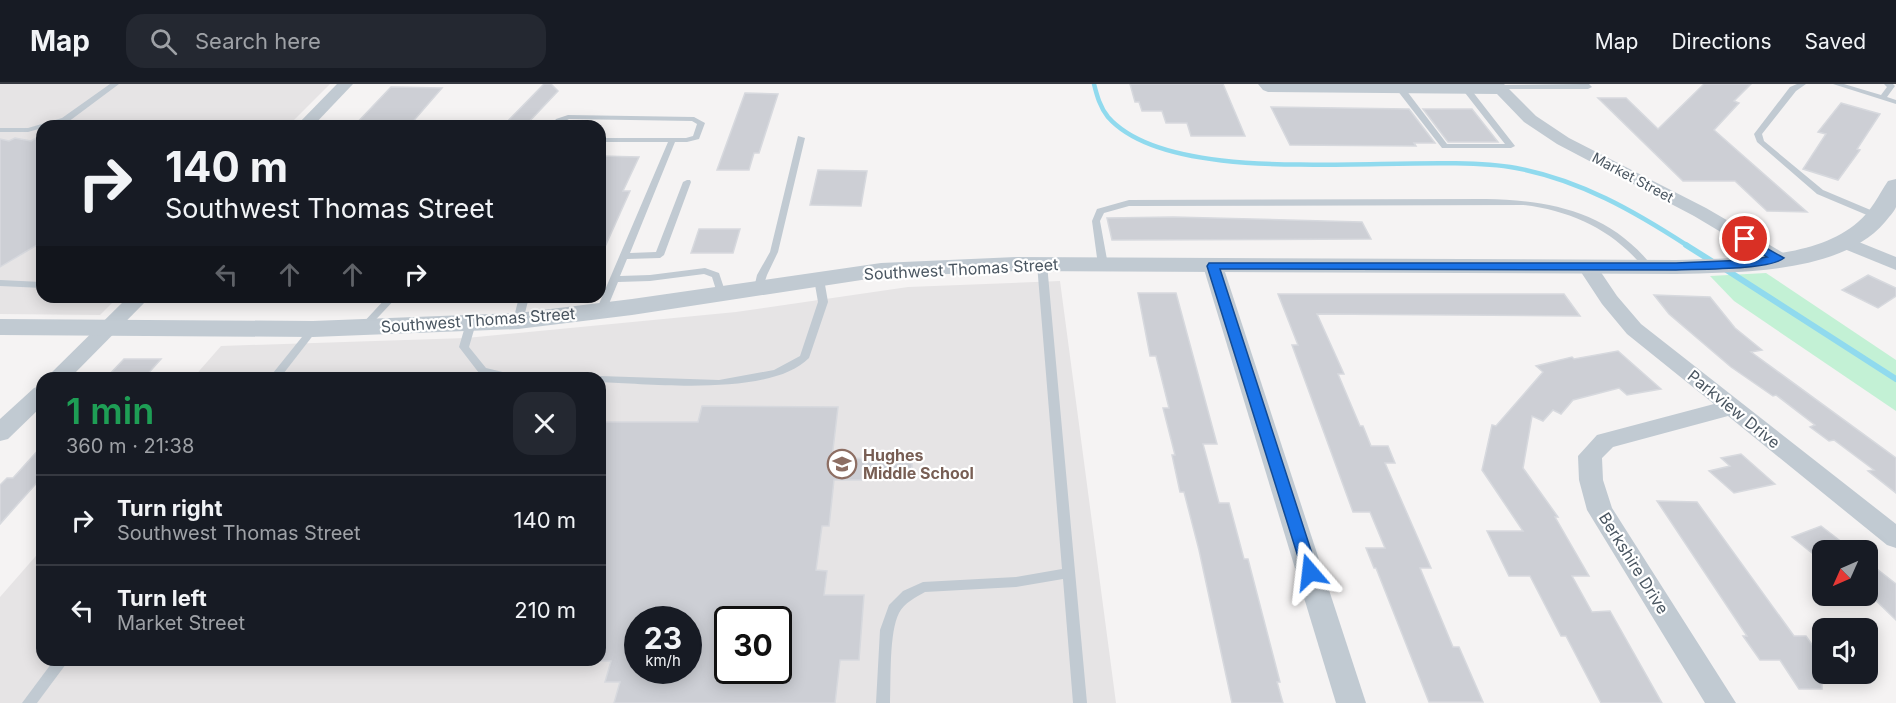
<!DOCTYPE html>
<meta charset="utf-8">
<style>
:root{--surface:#171b24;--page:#242831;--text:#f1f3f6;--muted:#9ea1a6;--line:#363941}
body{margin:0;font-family:Inter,sans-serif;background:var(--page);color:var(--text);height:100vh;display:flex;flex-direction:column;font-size:22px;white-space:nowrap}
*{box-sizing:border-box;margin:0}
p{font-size:20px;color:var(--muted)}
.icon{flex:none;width:33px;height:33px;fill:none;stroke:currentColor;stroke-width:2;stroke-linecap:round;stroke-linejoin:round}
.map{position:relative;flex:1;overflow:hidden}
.details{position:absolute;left:36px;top:288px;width:570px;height:294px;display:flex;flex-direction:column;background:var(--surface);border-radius:18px;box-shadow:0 3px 15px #0003}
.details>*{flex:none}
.hud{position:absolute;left:36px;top:36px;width:570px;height:183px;border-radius:18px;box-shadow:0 3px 15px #0003;background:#171b24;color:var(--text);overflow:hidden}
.needle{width:39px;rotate:225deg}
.fabs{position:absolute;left:1812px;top:456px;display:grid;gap:12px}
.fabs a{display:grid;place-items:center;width:66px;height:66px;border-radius:12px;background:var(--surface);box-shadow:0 3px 15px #0003;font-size:30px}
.speed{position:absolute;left:624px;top:522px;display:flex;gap:12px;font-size:30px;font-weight:700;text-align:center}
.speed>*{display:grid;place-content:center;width:78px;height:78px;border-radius:50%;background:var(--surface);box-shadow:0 3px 15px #0003;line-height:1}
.speed small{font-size:15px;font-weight:400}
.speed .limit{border:3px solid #111;border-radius:9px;background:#fff;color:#111}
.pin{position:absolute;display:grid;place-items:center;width:51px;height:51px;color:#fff;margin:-26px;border:3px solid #fff;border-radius:50%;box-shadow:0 2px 6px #0007}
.me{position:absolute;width:66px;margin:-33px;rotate:343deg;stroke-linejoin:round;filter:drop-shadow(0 0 4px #0008)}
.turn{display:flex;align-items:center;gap:21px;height:126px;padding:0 30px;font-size:27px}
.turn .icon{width:78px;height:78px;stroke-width:2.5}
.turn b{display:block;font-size:42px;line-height:51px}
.lanes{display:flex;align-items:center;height:57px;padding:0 30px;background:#0003;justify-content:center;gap:30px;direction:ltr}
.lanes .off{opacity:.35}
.round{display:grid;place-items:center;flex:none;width:63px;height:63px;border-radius:18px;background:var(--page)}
.summary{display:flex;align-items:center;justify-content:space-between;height:102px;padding:0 30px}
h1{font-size:36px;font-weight:600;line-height:45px;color:#1e9e55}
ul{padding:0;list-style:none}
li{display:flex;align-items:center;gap:18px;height:90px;padding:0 30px;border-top:2px solid var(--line)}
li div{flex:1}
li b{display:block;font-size:22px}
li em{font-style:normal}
header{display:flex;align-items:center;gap:36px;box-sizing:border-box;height:84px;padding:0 30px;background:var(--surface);border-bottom:2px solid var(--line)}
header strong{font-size:28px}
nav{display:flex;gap:33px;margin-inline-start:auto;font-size:21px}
.search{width:420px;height:54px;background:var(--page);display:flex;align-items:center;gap:15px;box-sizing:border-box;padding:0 21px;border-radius:18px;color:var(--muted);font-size:22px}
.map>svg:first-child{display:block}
.education{fill:#e6e4e5;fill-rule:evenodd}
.green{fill:#c3f1d5}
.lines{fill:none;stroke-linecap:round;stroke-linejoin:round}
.stream-far1{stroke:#90daee;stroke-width:4.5}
.stream{stroke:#90daee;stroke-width:6}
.building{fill:#cdcfd5;stroke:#d7d9de;stroke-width:1.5;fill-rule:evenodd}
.service{fill:#c1cad2;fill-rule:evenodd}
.minor{fill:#c1cad2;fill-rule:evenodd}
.tertiary{fill:#c1cad2;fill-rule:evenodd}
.route{fill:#1a73e8;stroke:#114b97;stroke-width:1.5}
.labels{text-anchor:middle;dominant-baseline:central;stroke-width:4.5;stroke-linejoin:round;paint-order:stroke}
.far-street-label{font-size:14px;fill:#4a5661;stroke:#fff}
.street-label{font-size:16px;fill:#4a5661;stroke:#fff}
.education-label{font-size:16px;font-weight:bold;fill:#785e54;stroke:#fff;text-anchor:start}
</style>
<header>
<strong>Map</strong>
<div class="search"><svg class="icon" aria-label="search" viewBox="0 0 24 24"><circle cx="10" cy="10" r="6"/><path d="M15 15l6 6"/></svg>Search here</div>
<nav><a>Map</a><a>Directions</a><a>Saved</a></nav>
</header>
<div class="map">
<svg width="1896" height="619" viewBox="0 0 1896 619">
<rect width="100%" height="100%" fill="#f5f3f3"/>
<!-- education -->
<g class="education">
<polygon points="0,0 330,0 288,42 42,42 42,213 118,213 100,231 0,230"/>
<path d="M1060,197l56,422h-1116v-106l42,-48v111h558v-282h-407l28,-32 245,-8 270,-26 172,-25zM638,536h50v50h-50zM728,536h50v50h-50z"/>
</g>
<!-- green -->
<polygon class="green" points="1766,189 1896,276 1896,327 1734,217 1710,192"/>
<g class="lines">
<!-- stream-far1 -->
<path class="stream-far1" d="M1094,0c3,12 6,23 14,33 68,77 309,33 408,51 64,12 118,43 172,78"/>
<!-- stream -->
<g class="stream">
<polyline points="1686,161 1713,178"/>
<polyline points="1725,185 1896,295"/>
</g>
</g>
<!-- building -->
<g class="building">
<polygon points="544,0 551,0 558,7 525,42 503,42"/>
<polygon points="1130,0 1223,0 1245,52 1191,52 1187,39 1166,39 1162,27 1142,27 1139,18 1135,18"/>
<polygon points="1704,0 1751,0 1734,17 1739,19 1714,46 1807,128 1767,127 1735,97 1683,97 1598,14 1626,14 1658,45"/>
<polygon points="391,3 442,4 409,42 354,42"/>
<polygon points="745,9 778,10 759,69 754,69 749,86 717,86"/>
<polygon points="1841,19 1880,30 1857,65 1860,66 1838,96 1803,85 1826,50 1818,48"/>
<polygon points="1271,23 1409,25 1435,59 1414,59 1416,62 1290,61"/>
<polygon points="1423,25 1472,25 1498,58 1448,58"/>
<polygon points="42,51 42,158 0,183 0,55 9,57 15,54 31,57"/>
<polygon points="600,72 639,73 623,107 630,107 600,174"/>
<polygon points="818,86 867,87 861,122 810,121"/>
<polygon points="1173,133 1362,138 1371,155 1112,156 1107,134"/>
<polygon points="699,145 740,145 733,169 691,169"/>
<polygon points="1868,191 1896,204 1896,212 1878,224 1842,206"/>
<polygon points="1138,209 1176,209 1217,360 1203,360 1219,419 1229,419 1244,475 1248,475 1280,598 1277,598 1283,619 1232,619 1199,466 1184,408 1180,408 1172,371 1175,371 1163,324 1169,324 1156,272 1150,272"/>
<polygon points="1278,210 1564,210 1580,232 1317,230 1344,290 1338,290 1360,342 1363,342 1371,362 1388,362 1395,379 1385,379 1431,484 1420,484 1453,563 1459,563 1483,618 1429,618 1376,484 1374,484 1366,464 1385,464 1370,428 1353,428 1292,261 1298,261"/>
<polygon points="1654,211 1710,213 1735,244 1762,266 1751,268 1896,374 1896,409 1868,387 1874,386 1834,356 1829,357 1810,343 1815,341 1776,311 1773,312 1731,283 1669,230"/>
<polygon points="1618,267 1661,305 1627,311 1619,304 1573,316 1561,330 1553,326 1543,337 1532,332 1523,384 1558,433 1555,433 1589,492 1572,492 1592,528 1610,527 1662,619 1601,619 1566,552 1561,552 1530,492 1509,492 1487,447 1523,447 1482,386 1492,341 1496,342 1543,288 1536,282 1572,273 1574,275"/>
<polygon points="124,275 161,275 144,294 106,294"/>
<path d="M702,322l136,1 -6,51 80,1v21h-78l-5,46h-7l-6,44 11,1 -3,24h40l-5,65h-19l-5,43h-221l6,-21h-15l6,-21h-11v-239h98zM638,536h50v50h-50zM728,536h50v50h-50z"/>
<polygon points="42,362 42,393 0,440 0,401 7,394 13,394"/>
<polygon points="1741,370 1775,400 1734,409 1709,387 1730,382 1721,374"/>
<polygon points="1657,417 1697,418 1794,552 1806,552 1822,575 1822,605 1799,605 1780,576 1760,576 1743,552 1747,552"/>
<polygon points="1821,442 1852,466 1822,466 1822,477 1792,453"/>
<polygon points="1868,478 1896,500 1896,536 1868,509"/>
</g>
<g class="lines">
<!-- service -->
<g class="service">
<polygon points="110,0 119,0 68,38 52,42 42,42 42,44 28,48 0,48 0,44 28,44 62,34"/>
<polygon points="1581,0 1589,0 1592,3 1588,5 1498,5 1494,3 1498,1"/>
<polygon points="1797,0 1806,0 1796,7 1762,50 1764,57 1823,106 1880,130 1880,134 1874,134 1817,110 1757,58 1754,50 1790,3"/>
<polygon points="1833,0 1844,0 1881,11 1887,3 1884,0 1893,0 1895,2 1887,13 1896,16 1896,20"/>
<polygon points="1397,2 1403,2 1447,60 1505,60 1462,5 1469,3 1515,62 1511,64 1442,64 1397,6"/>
<polygon points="568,31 694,33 705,39 699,55 687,58 675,58 630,169 656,168 683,98 687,96 690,96 691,98 664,171 660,174 627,175 620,192 650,191 705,184 719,189 726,210 724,212 718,212 712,193 704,190 650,197 618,198 606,227 604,229 598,229 596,227 668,58 600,58 600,54 686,54 693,52 697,40 692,37 569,35 562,39 559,42 551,42 556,35"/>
<polygon points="798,52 805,54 778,168 767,191 762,206 756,206 754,204 757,191 770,168"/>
<path d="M1486,115c64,1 124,13 166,67l-5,3 -3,-1c-31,-38 -72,-57 -120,-63l-395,1 -25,7 -4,8 8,44 -5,3 -5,-3 -6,-44 5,-12 32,-9z"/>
<path d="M1042,177l5,3 40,439h-14l-10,-124 -47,8 -91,5c-9,5 -21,11 -26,21 -10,19 -8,67 -9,90h-14l4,-73 9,-25 14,-14 20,-9 93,-5 46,-8 -25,-305z"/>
<path d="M819,192l5,3 4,23 -19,56c-38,39 -157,26 -209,24v-4h-5l5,-2 119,4 55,-10 26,-14 18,-54 -4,-23z"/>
<polygon points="0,196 42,198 42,204 0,202"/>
<polygon points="387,213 397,213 367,245 361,245 359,243 361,241"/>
<polygon points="519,213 529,213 523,237 518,240 513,237"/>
<polygon points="471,236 476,239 469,263 486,284 511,290 549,291 554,294 500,294 479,289 459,263 466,239"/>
<polygon points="313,242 318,245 280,294 269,294 310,243"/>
<polygon points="54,576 69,576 37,619 22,619"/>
</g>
<!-- minor -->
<g class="minor">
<polygon points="337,0 353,0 313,42 296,42"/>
<polygon points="1258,0 1504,0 1536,32 1569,54 1706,124 1785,170 1788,174 1785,178 1771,178 1694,132 1557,60 1524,38 1497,10 1268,8 1263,6"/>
<polygon points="1844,152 1896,173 1896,186 1837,162 1835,158 1837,154"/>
<polygon points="1213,176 1220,178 1223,182 1366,619 1336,619 1203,182 1206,178"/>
<polygon points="1587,176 1594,178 1617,212 1641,240 1896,440 1896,464 1887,461 1728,332 1613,363 1602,374 1603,396 1612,424 1736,619 1705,619 1587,426 1579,396 1578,372 1597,351 1714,320 1627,250 1602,220 1577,182 1580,178"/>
<polygon points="128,213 150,213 70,294 46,294"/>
<polygon points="42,301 42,322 8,355 0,357 0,335 34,304"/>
</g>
<!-- tertiary -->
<path class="tertiary" d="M1896,95c0,8 0,21 0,28 -2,5 -8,11 -11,15 -44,52 -146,50 -209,52l-660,-3 -135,6 -249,38 -114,14 -205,8 -313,-2v-16l313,2 205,-8 114,-14 249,-36 135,-6 660,3c55,-2 139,0 182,-38 14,-12 20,-26 30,-41z"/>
</g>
<!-- route -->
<path class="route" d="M1745,152l39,22c-14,12 -86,11 -108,12l-456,-1 98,303 -3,4 -5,2 -6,-2 -97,-310 2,-3h467l71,-3 20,-3 -26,-16 -2,-2z"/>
<!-- icons -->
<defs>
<g id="school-ring" transform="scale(1.5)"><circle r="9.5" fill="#fff" stroke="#8d6e63" stroke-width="1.5"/><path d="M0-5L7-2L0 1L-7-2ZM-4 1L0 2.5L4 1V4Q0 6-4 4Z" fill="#8d6e63"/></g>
</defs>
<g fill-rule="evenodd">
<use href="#school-ring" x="842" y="380"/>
</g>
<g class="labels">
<!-- far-street labels -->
<g class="far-street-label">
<text transform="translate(1633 93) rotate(28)">Market Street</text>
</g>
<!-- street labels -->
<g class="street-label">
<text transform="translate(961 185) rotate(-3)">Southwest Thomas Street</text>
<text transform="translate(478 236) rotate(-4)">Southwest Thomas Street</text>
<text transform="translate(1734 325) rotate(39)">Parkview Drive</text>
<text transform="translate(1634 479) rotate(58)">Berkshire Drive</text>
</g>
<!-- education labels -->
<g class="education-label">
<text x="863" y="371">Hughes<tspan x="863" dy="18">Middle School</tspan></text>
</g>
</g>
</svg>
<div class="fabs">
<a><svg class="needle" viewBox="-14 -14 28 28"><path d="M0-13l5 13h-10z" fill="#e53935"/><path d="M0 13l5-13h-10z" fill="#9ea1a6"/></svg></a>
<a><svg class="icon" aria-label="sound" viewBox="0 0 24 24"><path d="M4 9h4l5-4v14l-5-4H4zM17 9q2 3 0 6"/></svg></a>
</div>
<div class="speed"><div>23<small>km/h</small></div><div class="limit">30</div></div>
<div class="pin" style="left:1745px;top:155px;background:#d93025"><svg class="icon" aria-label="arrive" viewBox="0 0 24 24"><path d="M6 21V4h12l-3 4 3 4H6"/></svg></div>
<svg class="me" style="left:1310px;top:488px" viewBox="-20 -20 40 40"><path d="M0-17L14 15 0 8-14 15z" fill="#1a73e8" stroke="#fff" stroke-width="4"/></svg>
<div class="hud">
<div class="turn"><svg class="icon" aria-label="right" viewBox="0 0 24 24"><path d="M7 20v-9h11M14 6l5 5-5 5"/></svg><div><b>140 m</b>Southwest Thomas Street</div></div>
<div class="lanes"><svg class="icon off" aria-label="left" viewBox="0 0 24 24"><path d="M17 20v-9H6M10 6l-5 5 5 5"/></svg><svg class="icon off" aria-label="ahead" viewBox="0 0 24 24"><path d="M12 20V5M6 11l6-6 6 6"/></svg><svg class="icon off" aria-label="ahead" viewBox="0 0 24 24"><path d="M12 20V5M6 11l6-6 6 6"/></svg><svg class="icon" aria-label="right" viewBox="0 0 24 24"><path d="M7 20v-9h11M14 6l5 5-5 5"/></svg></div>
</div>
<section class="details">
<div class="summary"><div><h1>1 min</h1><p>360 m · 21:38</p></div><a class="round"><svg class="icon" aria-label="close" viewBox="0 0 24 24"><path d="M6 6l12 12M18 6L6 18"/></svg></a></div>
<ul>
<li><svg class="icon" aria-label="right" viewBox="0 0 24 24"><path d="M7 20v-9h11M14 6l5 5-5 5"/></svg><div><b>Turn right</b><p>Southwest Thomas Street</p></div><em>140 m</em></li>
<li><svg class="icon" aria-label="left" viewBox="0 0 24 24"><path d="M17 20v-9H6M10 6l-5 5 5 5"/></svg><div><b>Turn left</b><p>Market Street</p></div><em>210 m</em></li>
</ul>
</section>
</div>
